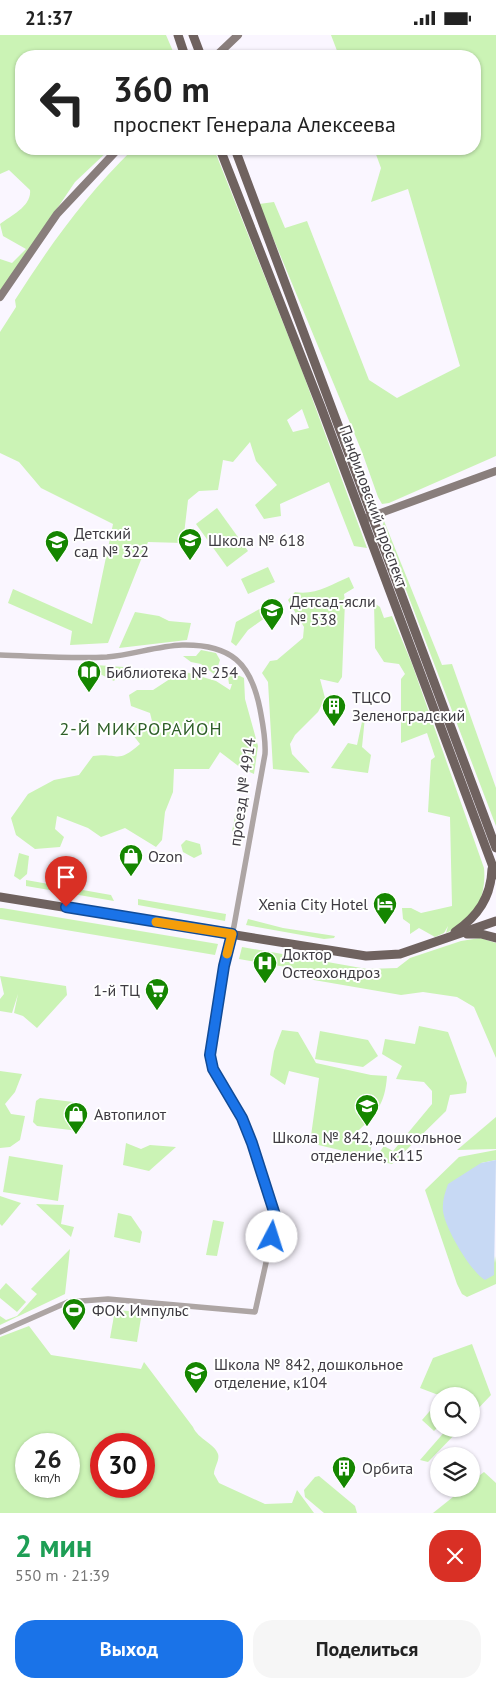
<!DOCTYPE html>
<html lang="ru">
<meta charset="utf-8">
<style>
:root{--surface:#fff;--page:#f6f6f6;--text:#222;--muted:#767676;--accent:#1a73e8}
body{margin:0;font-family:"PT Sans",sans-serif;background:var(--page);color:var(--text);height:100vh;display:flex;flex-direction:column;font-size:19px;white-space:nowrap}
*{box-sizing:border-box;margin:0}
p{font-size:16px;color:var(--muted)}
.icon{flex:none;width:28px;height:28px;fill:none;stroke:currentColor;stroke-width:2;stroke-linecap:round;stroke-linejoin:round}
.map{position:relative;height:1478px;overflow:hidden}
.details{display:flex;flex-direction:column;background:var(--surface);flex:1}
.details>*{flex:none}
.hud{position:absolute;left:15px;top:15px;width:466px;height:105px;border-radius:20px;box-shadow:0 1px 4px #0004;background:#fff;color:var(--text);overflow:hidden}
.buttons{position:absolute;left:430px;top:1352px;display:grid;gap:10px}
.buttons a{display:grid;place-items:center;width:50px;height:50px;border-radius:50%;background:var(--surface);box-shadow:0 1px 4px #0004;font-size:25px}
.speed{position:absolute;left:15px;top:1398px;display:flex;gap:10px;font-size:25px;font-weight:700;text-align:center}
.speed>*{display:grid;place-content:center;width:65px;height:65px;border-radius:50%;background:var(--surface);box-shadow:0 1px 4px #0004;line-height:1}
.speed small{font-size:12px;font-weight:400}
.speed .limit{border:8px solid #d22;background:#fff;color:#111}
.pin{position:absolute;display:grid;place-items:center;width:42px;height:42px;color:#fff;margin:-51px -21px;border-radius:50% 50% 50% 0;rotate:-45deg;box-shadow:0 0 5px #0007}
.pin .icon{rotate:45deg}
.me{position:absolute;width:55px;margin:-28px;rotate:5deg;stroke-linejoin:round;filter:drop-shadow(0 0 4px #0008)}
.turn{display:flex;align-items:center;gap:18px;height:105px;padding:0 15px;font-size:22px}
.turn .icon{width:65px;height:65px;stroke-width:2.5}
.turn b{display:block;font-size:35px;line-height:42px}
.round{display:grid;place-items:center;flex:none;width:52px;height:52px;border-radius:20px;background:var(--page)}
.overview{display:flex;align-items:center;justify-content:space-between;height:85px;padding:0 15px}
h1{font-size:30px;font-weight:700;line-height:38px;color:#1e9e55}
.primary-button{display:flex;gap:10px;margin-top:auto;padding:10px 15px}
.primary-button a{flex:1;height:58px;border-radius:20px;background:var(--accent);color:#fff;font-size:20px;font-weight:700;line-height:58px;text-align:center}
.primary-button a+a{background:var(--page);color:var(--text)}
.status{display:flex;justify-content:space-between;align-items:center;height:35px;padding:0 25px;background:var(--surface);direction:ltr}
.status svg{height:14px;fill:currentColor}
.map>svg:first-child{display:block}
.green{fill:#cbf3b5;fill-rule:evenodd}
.water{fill:#c7d9f4}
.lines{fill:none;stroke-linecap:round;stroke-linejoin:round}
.street{stroke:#ada5a4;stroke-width:5.5}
.secondary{stroke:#897e7c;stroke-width:8}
.primary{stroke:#6f625f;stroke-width:9}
.route-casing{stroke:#114b97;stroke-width:12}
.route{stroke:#1a73e8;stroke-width:9}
.slow{stroke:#f59e0b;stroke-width:9}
.labels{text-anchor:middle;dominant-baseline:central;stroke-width:4;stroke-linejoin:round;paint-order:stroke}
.street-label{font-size:16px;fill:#3e3b41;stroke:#fff}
.poi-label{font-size:16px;fill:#3e3b41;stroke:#fff;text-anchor:start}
.neighbourhood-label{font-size:18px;letter-spacing:1px;fill:#2e5f28;stroke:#fff}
</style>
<div class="status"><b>21:37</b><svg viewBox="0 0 49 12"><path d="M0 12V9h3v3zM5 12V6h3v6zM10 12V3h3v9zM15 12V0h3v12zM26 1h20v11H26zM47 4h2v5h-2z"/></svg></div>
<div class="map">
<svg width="496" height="1478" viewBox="0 0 496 1478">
<rect width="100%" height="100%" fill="#faf6ff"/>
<!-- green -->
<g class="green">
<path d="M0,0h166l9,21h-154v93h89l-35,33 -75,111v-34l12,4 14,-14 -23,-13 -3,-12c11,-8 32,-18 30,-34l-21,-20 -9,4z"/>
<polygon points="331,0 496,0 496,421 389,468 382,469 378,462 362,417 259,169 274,167 285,193 307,186 369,345 397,363 460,331 408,154 371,167 381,133 374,114 475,114 475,21 339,21"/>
<path d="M133,114h81l87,219 66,180 -13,-2 -25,-64 -49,22 1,12 -17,3 -9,-14 22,-20 -21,-24 -6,-19 -17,20 -10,-2 -5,30 -19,1 -11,9 -5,43 -35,-1 -40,101 -38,2 2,-14 -64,-28 5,-14 79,35 21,-100 -72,-36 -22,-26 -19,-9v-121l16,-25 -1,-7c35,-55 71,-105 118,-151zM302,374l7,19 -16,4 -6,-12z"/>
<polygon points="217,473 248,516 227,532 196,489"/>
<polygon points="384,486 442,630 452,629 496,753 496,791 382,492"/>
<polygon points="268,532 275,547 248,559 241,544"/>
<path d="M349,542l5,11 -10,6 1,7 -3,76 -4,6 -18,-4 5,19 -7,14 -23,23 -5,9 2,10 18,19 -37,-4 -5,-87 -6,-9 8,-12 7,-1 26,-22 1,-11 -16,-27 7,-8c19,4 37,-8 54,-15z"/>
<polygon points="276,565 283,570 248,595 236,611 231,607 236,587"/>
<path d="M374,568l6,4 4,11 8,-2 20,48 72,204c2,19 -4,45 -20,57 -5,3 -13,5 -18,8l2,-7 -4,7 -9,4 -16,-9 -9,6v-10l-7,-5 -1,-11h9l10,5 31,-7 -2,-89 -22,-5 3,-52 4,-3 -8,-24 -26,10v-64l4,-5 -6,-10 -15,-2 -9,-14z"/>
<polygon points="135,577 159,581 169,586 191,588 187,605 119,613"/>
<polygon points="201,615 216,618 220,625 215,640 201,629 191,627 183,621 196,621"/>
<polygon points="95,630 124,632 114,646 92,635"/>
<path d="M182,636l34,10 14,9 2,-6h-3l-1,-7 8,-3 8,4 1,21 13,47 -4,28 -13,-6 -21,-16 -11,17h-35l-1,23 -8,20 -3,28 -6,7 -31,-19 -24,9 -13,-9 -31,-12 -2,13 9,8 -4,10 -25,2 -19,-14 -5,-17 17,-24 26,-14 25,-5 14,-19c26,-4 23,9 47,-12l-11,-14v-6l7,-3 9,6 7,-6 -2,-8 -19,-7 -2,-11 8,-5h16z"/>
<polygon points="363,682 365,682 362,712 371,720 368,738 331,733 348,708 357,710"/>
<polygon points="238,768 247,770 241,798 232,796"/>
<polygon points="186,805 200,809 202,819 194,823 183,817 181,810"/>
<polygon points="19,818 29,821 27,839 20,845 14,841"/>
<polygon points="26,845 111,860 114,866 26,851"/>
<polygon points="138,864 226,879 225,886 138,870"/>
<polygon points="0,873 2,873 218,909 215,920 0,884"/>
<polygon points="248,884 283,893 335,901 334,903 324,904 246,890"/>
<polygon points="480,903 496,908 496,1023 474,972 457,962 423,957 401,960 308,944 309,936 239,924 242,912 367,934 397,933 410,923 461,906"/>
<polygon points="0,941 66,951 67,960 37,993 23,981 14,978 18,959 12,978 0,976 0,964 4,959"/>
<polygon points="419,991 448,997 467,1048 466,1058 450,1060 446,1076 392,1129 374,1125 384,1111 393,1116 432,1069 432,1056 424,1047 396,1044 402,1031 382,1019 385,1004 415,1009"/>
<path d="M282,995l16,2 18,31 55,12 16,1c-2,29 -11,38 -31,57l16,11 -3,13 -59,-14 9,-65 -30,-7 -4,14 -15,-10 4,-24z"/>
<polygon points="320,996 368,1005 378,1021 363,1032 315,1024"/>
<polygon points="0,1036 22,1039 15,1057 5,1069 11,1079 25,1081 20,1105 10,1112 0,1113"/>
<polygon points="40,1063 82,1068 85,1072 83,1092 79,1096 37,1091 33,1087 36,1066"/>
<polygon points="496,1082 496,1114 457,1115"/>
<polygon points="126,1108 141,1114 150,1110 176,1112 149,1136 123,1130"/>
<polygon points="496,1115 496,1125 481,1128 495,1228 496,1221 496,1249 467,1262 462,1259 457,1249 425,1155 459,1122"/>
<polygon points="9,1121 63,1130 58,1166 3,1157"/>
<polygon points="0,1161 21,1168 2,1191 0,1189"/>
<polygon points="36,1169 64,1170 61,1189 74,1192 71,1202"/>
<polygon points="118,1178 131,1181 142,1197 140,1208 114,1202"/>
<polygon points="213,1185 224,1187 217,1221 206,1220"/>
<polygon points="70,1214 65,1259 0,1290 0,1281 6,1285 17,1281 37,1259 31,1254"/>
<polygon points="6,1248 26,1267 17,1277 0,1263 0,1255"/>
<polygon points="115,1275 142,1277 137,1307 110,1303"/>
<path d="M29,1291l22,29 90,14 3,-7 49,65c5,12 22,17 25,27 2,6 -4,13 -4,20l5,9 46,21 27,-1 5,-13 17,23h-314v-176zM26,1409h43v42h-43zM101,1409h43v42h-43z"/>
<polygon points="472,1309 491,1360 471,1381 471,1361 441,1361 420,1353 433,1323"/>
<polygon points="435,1370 439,1374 439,1391 434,1396 422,1385"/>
<polygon points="447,1394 460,1394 428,1427 420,1425"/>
<polygon points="484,1437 496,1448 496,1478 433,1478 463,1454 471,1454 471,1447"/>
<polygon points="319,1441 355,1471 357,1478 324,1478 305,1462 304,1455 315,1442"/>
</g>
<!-- water -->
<path class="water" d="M496,1125l-2,115 -9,5c-15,-9 -40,-52 -42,-69 -1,-10 2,-18 5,-27l33,-21z"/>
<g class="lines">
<!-- street -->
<path class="street" d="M0,620c35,1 71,4 107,2 25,-2 50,-11 75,-12 49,-1 69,18 78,64 3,16 6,30 5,45l-31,172 -10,40 -14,89 3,14 29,49 10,25 24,75 -21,94 -147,-13 -40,3 -68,30"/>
<!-- secondary -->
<g class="secondary">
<polyline points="216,21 238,0"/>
<polyline points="0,262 57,179 118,114"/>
<polyline points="367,483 496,436"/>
</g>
<!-- primary -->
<g class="primary">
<polyline points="178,0 185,21"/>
<polyline points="193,0 201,21"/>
<polyline points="220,114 321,372 496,840"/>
<polyline points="235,114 496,813"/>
<polyline points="0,862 366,921 400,919 496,886"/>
<path d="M455,897c23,-16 36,-35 37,-63"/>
<polyline points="467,899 481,899 496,903"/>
</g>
</g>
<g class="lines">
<!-- route casing -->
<g class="route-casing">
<polyline id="route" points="66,872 232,899 224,931 210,1020 213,1034 242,1083 252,1108 276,1183 272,1202"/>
</g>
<!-- route -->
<use href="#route" class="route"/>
<!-- slow -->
<polyline class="slow" points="156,887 232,899 227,919"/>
</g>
<!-- icons -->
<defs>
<g id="school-pin" transform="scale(1.25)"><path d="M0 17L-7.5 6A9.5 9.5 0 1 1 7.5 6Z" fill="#158600" stroke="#fff"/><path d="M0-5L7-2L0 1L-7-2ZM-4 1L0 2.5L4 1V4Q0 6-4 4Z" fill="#fff"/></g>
<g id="library-pin" transform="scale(1.25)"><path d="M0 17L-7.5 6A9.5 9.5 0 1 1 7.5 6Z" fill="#158600" stroke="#fff"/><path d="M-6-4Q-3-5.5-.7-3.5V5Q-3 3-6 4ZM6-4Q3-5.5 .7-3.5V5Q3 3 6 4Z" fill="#fff"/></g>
<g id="building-pin" transform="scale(1.25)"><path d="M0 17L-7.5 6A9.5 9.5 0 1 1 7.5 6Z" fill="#158600" stroke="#fff"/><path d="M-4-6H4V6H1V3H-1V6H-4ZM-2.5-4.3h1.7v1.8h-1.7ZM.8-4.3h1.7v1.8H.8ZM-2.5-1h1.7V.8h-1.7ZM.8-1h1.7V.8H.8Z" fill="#fff"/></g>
<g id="shop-pin" transform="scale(1.25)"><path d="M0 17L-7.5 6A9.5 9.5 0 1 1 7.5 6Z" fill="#158600" stroke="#fff"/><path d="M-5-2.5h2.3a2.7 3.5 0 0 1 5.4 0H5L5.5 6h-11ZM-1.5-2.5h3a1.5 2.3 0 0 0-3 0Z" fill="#fff"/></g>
<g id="hotel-pin" transform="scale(1.25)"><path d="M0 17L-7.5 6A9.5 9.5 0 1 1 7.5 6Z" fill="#158600" stroke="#fff"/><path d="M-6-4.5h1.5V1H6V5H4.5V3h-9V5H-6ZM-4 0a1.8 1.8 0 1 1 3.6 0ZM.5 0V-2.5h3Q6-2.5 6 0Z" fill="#fff"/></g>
<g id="hospital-pin" transform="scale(1.25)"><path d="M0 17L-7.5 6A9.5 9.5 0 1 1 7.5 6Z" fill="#158600" stroke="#fff"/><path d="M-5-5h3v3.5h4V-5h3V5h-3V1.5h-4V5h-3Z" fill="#fff"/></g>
<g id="supermarket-pin" transform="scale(1.25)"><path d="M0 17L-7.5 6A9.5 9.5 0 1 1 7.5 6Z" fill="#158600" stroke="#fff"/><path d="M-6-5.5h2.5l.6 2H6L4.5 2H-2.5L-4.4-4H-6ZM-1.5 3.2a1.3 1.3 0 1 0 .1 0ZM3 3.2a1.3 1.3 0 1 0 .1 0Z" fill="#fff"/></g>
<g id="stadium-pin" transform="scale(1.25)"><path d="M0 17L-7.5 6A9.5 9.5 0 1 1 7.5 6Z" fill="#158600" stroke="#fff"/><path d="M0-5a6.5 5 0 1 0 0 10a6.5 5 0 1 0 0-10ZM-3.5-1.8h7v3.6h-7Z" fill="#fff"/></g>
</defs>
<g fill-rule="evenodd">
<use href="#school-pin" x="190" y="505"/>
<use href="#school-pin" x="57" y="507"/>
<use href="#school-pin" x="272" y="575"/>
<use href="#library-pin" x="89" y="637"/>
<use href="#building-pin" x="334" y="671"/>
<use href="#shop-pin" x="131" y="821"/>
<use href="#hotel-pin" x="385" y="869"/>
<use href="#hospital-pin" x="265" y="928"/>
<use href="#supermarket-pin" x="157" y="955"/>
<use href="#school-pin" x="367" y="1071"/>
<use href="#shop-pin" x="76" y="1079"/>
<use href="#stadium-pin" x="74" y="1275"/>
<use href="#school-pin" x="196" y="1338"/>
<use href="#building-pin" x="344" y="1433"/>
</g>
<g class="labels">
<!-- street labels -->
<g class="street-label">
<text transform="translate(374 471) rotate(70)">Панфиловский проспект</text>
<text transform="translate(242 757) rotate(-82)">проезд № 4914</text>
</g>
<!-- poi labels -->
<g class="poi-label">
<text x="74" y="498">Детский<tspan x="74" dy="18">сад № 322</tspan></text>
<text x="208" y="505">Школа № 618</text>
<text x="290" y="566">Детсад-ясли<tspan x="290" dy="18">№ 538</tspan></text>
<text x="106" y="637">Библиотека № 254</text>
<text x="352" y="662">ТЦСО<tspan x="352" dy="18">Зеленоградский</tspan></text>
<text x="148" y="821">Ozon</text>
<text x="368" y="869" text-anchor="end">Xenia City Hotel</text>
<text x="282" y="919">Доктор<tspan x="282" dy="18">Остеохондроз</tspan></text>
<text x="140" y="955" text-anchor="end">1-й ТЦ</text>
<text x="94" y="1079">Автопилот</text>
<text x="367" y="1102" text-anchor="middle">Школа № 842, дошкольное<tspan x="367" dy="18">отделение, к115</tspan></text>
<text x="92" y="1275">ФОК Импульс</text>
<text x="214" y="1329">Школа № 842, дошкольное<tspan x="214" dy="18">отделение, к104</tspan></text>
<text x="362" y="1433">Орбита</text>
</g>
<!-- neighbourhood labels -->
<g class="neighbourhood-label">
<text x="141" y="693">2-Й МИКРОРАЙОН</text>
</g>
</g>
</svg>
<div class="buttons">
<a><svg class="icon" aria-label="search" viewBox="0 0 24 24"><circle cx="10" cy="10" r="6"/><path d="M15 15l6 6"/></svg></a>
<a><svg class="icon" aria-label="layers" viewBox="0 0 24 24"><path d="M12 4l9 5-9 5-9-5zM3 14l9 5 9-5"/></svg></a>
</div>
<div class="speed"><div>26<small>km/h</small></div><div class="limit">30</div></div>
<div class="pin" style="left:66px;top:872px;background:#d93025"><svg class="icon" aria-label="arrive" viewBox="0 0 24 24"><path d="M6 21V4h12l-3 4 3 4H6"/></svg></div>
<svg class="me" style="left:272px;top:1202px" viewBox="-20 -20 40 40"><circle r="19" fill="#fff"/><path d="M0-13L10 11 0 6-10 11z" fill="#1a73e8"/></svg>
<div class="hud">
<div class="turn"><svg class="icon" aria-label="left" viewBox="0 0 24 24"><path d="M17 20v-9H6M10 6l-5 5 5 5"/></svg><div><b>360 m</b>проспект Генерала Алексеева</div></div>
</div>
</div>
<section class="details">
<div class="overview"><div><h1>2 мин</h1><p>550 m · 21:39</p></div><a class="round" style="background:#d93025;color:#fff"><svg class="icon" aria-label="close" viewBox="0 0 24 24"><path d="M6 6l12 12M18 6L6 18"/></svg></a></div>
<div class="primary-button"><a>Выход</a><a>Поделиться</a></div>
</section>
